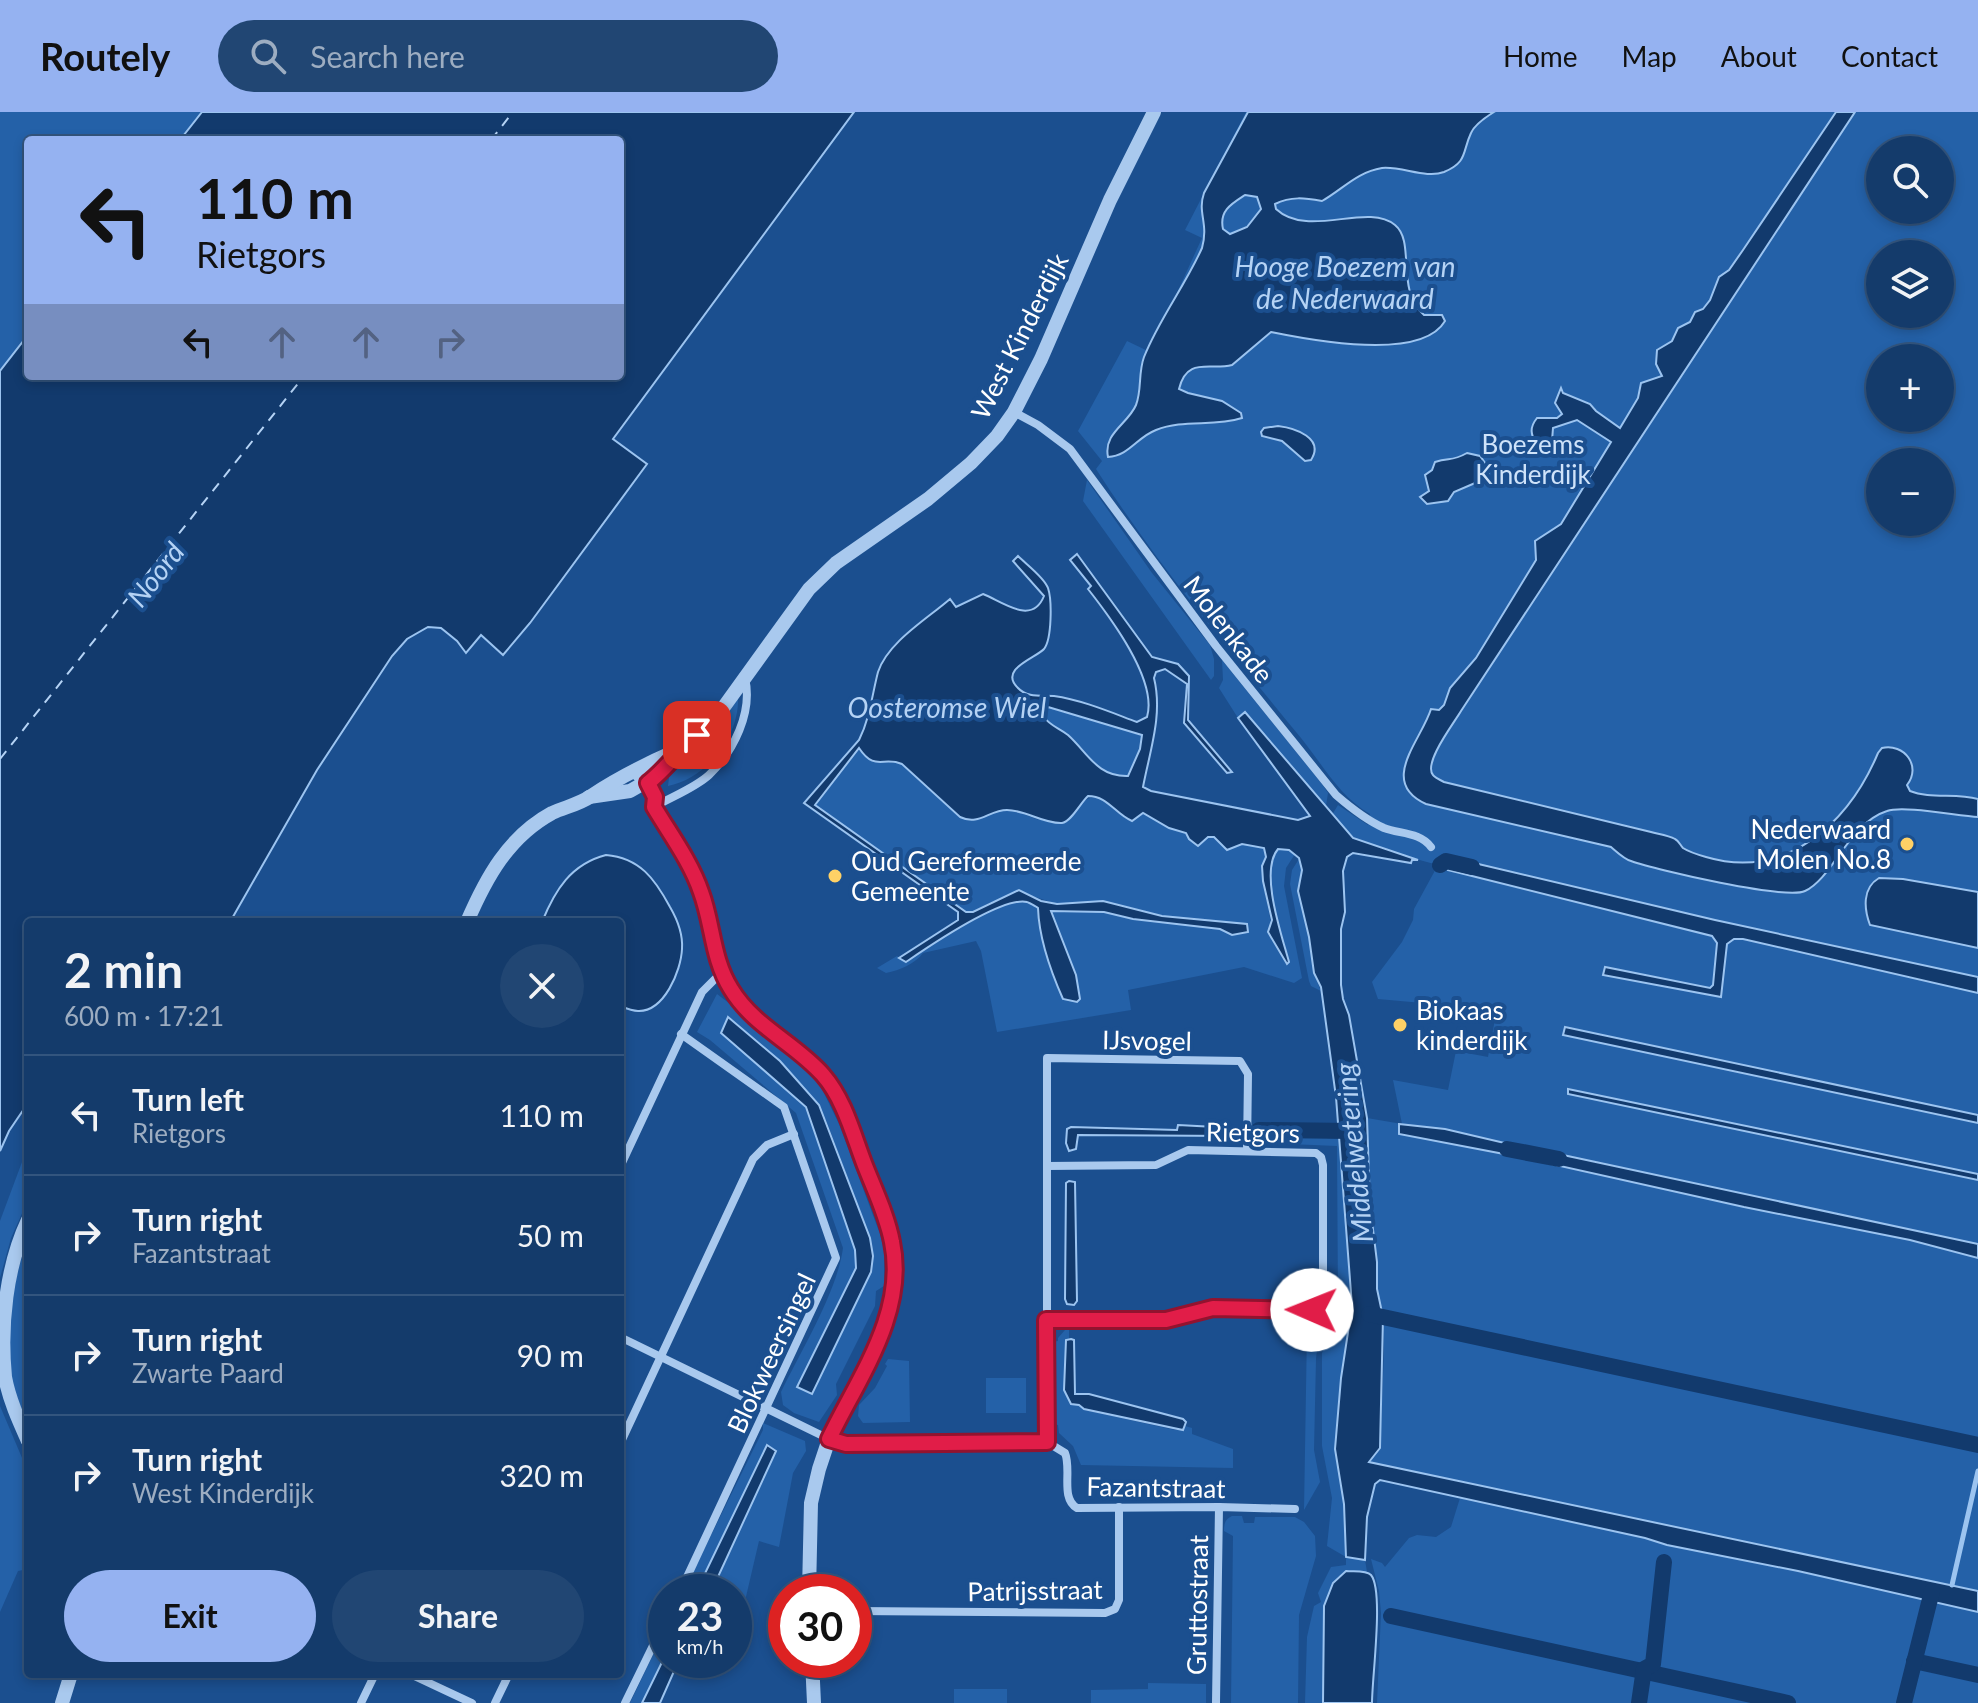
<!DOCTYPE html>
<meta charset="utf-8">
<style>
:root{--surface:#143b6b;--page:#214673;--text:#f1f3f6;--muted:#9dadc1;--line:#33557e;--accent:#95b2f1}
body{margin:0;font-family:Lato,sans-serif;background:var(--page);color:var(--text);height:100vh;display:flex;flex-direction:column;font-size:30px;white-space:nowrap}
*{box-sizing:border-box;margin:0}
p{font-size:26px;color:var(--muted)}
.icon{flex:none;width:44px;height:44px;fill:none;stroke:currentColor;stroke-width:2;stroke-linecap:round;stroke-linejoin:round}
.map{position:relative;flex:1;overflow:hidden}
.details{position:absolute;left:24px;top:806px;width:600px;height:760px;display:flex;flex-direction:column;background:var(--surface);border-radius:8px;box-shadow:0 4px 12px #0003,0 0 0 2px var(--line)}
.details>*{flex:none}
.hud{position:absolute;left:24px;top:24px;width:600px;height:244px;border-radius:8px;box-shadow:0 4px 12px #0003,0 0 0 2px var(--line);background:#95b2f1;color:#111;overflow:hidden}
.controls{position:absolute;left:1866px;top:24px;display:grid;gap:16px}
.controls a{display:grid;place-items:center;width:88px;height:88px;border-radius:50%;background:var(--surface);box-shadow:0 4px 12px #0003,0 0 0 2px var(--line);font-size:40px}
.speed{position:absolute;left:648px;top:1462px;display:flex;gap:16px;font-size:40px;font-weight:700;text-align:center}
.speed>*{display:grid;place-content:center;width:104px;height:104px;border-radius:50%;background:var(--surface);box-shadow:0 4px 12px #0003,0 0 0 2px var(--line);line-height:1}
.speed small{font-size:20px;font-weight:400}
.speed .limit{border:12px solid #d22;background:#fff;color:#111}
.pin{position:absolute;display:grid;place-items:center;width:68px;height:68px;color:#fff;margin:-34px;border-radius:16px;box-shadow:0 4px 12px #0006}
.me{position:absolute;width:88px;margin:-44px;rotate:271deg;stroke-linejoin:round;filter:drop-shadow(0 0 6px #0008)}
.turn{display:flex;align-items:center;gap:28px;height:168px;padding:0 40px;font-size:36px}
.turn .icon{width:104px;height:104px;stroke-width:2.5}
.turn b{display:block;font-size:56px;line-height:68px}
.lanes{display:flex;align-items:center;height:76px;padding:0 40px;background:#0003;justify-content:center;gap:40px;direction:ltr}
.lanes .off{opacity:.35}
.round{display:grid;place-items:center;flex:none;width:84px;height:84px;border-radius:42px;background:var(--page)}
.overview{display:flex;align-items:center;justify-content:space-between;height:136px;padding:0 40px}
h1{font-size:48px;font-weight:700;line-height:60px}
.primary-button{display:flex;gap:16px;margin-top:auto;padding:16px 40px}
.primary-button a{flex:1;height:92px;border-radius:48px;background:var(--accent);color:#111;font-size:32px;font-weight:700;line-height:92px;text-align:center}
.primary-button a+a{background:var(--page);color:var(--text)}
ul{padding:0;list-style:none}
li{display:flex;align-items:center;gap:24px;height:120px;padding:0 40px;border-top:2px solid var(--line)}
li div{flex:1}
li b{display:block;font-size:30px}
li em{font-style:normal}
header{display:flex;align-items:center;gap:48px;box-sizing:border-box;height:112px;padding:0 40px;background:var(--accent);color:#111}
header strong{font-size:38px}
nav{display:flex;gap:44px;margin-inline-start:auto;font-size:28px}
.search{width:560px;height:72px;background:var(--page);display:flex;align-items:center;gap:20px;box-sizing:border-box;padding:0 28px;border-radius:44px;color:var(--muted);font-size:30px}
.map>svg:first-child{display:block}
.green{fill:#2461a8;fill-rule:evenodd}
.water{fill:#123a6d;stroke:#9cc4f0;stroke-width:2;fill-rule:evenodd}
.lines{fill:none;stroke-linecap:round;stroke-linejoin:round}
.stream{stroke:#9cc4f0;stroke-width:5}
.canal{stroke:#123a6d;stroke-width:16}
.ferry{stroke:#b5d3f5;stroke-width:2;stroke-dasharray:10 8;stroke-linecap:butt}
.minor{stroke:#a9c9ee;stroke-width:8}
.tertiary{stroke:#a9c9ee;stroke-width:14}
.route-casing{stroke:#92132f;stroke-width:20}
.route{stroke:#e11d48;stroke-width:14}
.poi-dot{fill:#ffd166;stroke:#1b4f8f;stroke-width:3}
.labels{text-anchor:middle;dominant-baseline:central;stroke-width:8;stroke-linejoin:round;paint-order:stroke}
.street-label{font-size:26px;fill:#fff;stroke:#1b4f8f}
.park-label{font-size:26px;fill:#cfe3fa;stroke:#1b4f8f}
.poi-label{font-size:26px;fill:#fff;stroke:#1b4f8f;text-anchor:start}
.water-label{font-size:28px;font-style:italic;fill:#b5d3f5;stroke:#1b4f8f}
</style>
<header>
<strong>Routely</strong>
<div class="search"><svg class="icon" aria-label="search" viewBox="0 0 24 24"><circle cx="10" cy="10" r="6"/><path d="M15 15l6 6"/></svg>Search here</div>
<nav><a>Home</a><a>Map</a><a>About</a><a>Contact</a></nav>
</header>
<div class="map">
<svg width="1978" height="1591" viewBox="0 0 1978 1591">
<rect width="100%" height="100%" fill="#1b4f8f"/>
<!-- green -->
<g class="green">
<polygon points="0,0 212,0 190,28 28,28 28,238 0,275"/>
<path d="M1246,0h732v1591h-601l4,-90 -2,-22 -8,-32 11,4 3,4 24,-29 8,-3 19,2 15,-10 9,-29 -91,-36 11,-14 4,-95 -1,-36 -6,-28v-27l-7,-57 -3,-87 35,6 -9,-44 55,10 8,-39 32,6 8,-43 -29,-7 -89,-8 -6,-17 30,-40 11,-22 1,-11 24,-44 -74,-20 1,-2 -12,-5 -21,-23 6,-10 30,20 2,-11c-31,-18 -47,-49 -69,-76 -72,-88 -144,-174 -205,-269l6,-8 -24,-30 49,-90 23,11 52,-114 -17,-8zM1880,38h60v60h-60zM1880,142h60v60h-60zM1880,246h60v60h-60zM1880,350h60v60h-60z"/>
<polygon points="1087,368 1152,461 1210,533 1214,547 1214,564 1211,568 1083,389"/>
<polygon points="1222,548 1322,672 1328,681 1326,694 1245,601 1238,606 1219,576 1223,568"/>
<path d="M738,584c2,41 -31,82 -70,90l2,-17 33,-30z"/>
<path d="M1048,595l94,28 -2,14 -13,27c-33,1 -38,-22 -60,-41 -8,-7 -16,-9 -24,-19z"/>
<path d="M860,635l32,16 4,-2 6,3 58,53c18,9 26,-4 43,-7 14,-2 25,8 38,10 8,1 18,0 26,0 24,-32 30,-27 58,-2l17,-5 27,15 46,9 12,13 15,-6 22,4c3,13 -1,25 0,38 2,18 9,32 6,51l9,9 6,15c-5,-26 -24,-91 -7,-112l11,1 6,4 -9,14 -2,18 18,92 -8,5 -50,-16 -116,23 3,20 -134,22 -16,-81 -5,-10 -53,12c-8,11 -23,17 -37,20l-9,-5 20,-12 9,6c22,-15 95,-66 121,-60 4,1 7,4 11,6l1,13 7,26 9,-22 -4,-14 53,1 29,7 87,10 12,6 15,-10 -85,-9 -59,-15 -46,3 -28,-9 -19,1 -21,7 -16,9h-7l-152,-107z"/>
<polygon points="1299,747 1302,758 1298,780 1309,825 1314,861 1321,879 1311,874 1309,869 1290,772 1292,758"/>
<path d="M717,882l54,41 49,50 19,39 41,110 4,16v36l-8,5 -1,15 -39,78 1,11 -18,27 -25,-9 -11,-8 -2,-13c20,-41 56,-100 62,-144l-47,-135 -86,-73 -13,-8zM728,906l52,43 46,59 44,118 -59,156 24,-82 21,-44 -1,-18 -49,-143z"/>
<polygon points="1258,1021 1340,1027 1352,1194 1341,1266 1335,1337 1344,1392 1346,1444 1365,1448 1367,1460 1346,1460 1323,1591 1305,1591 1307,1525 1314,1494 1321,1490 1318,1481 1331,1455 1346,1453 1346,1445 1327,1434 1332,1386 1322,1334 1322,1241 1336,1207 1338,1191 1337,1034 1266,1031 1259,1026"/>
<polygon points="28,1034 28,1088 11,1126 0,1166 0,1109"/>
<path d="M28,1128v183c-10,-20 -20,-43 -21,-66 -3,-33 9,-86 21,-117z"/>
<path d="M1329,1192l3,2c-4,18 -15,34 -16,53l-2,91 6,32 -16,28 3,-180 -4,-1 1,-11 21,-5z"/>
<polygon points="1065,1218 1069,1218 1069,1227 1066,1229 1064,1278 1085,1298 1175,1318 1183,1318 1185,1314 1192,1316 1192,1322 1233,1337 1233,1356 1081,1353 1073,1334 1059,1321 1058,1313 1053,1312 1053,1230 1058,1229 1058,1226"/>
<polygon points="888,1247 909,1249 910,1310 863,1311 858,1304 859,1293 875,1276 887,1254 885,1252"/>
<rect x="986" y="1266" width="40" height="35"/>
<polygon points="0,1294 28,1360 28,1457 18,1459 0,1500"/>
<polygon points="763,1311 805,1329 806,1339 793,1361 779,1435 759,1429 738,1519 734,1517 734,1480 711,1480 776,1339 766,1334 696,1480 683,1480 763,1318"/>
<path d="M1232,1404h10l2,7h10l1,-6h40l9,5 11,14 1,20 -17,59 -1,88h-67l2,-167 -9,-5c0,-7 1,-12 8,-15z"/>
<polygon points="666,1516 666,1542 642,1591 630,1591"/>
<polygon points="1148,1571 1206,1572 1206,1591 1091,1591 1091,1578 1148,1577"/>
<rect x="954" y="1577" width="53" height="14"/>
</g>
<!-- water -->
<g class="water">
<polygon points="202,0 854,0 613,327 647,352 530,511 503,543 481,523 466,541 457,529 441,516 428,515 407,527 392,544 317,658 230,810 28,810 28,991 9,1019 0,1039 0,259 28,223 28,264 620,264 620,28 180,28"/>
<path d="M1248,0h246c-8,5 -19,12 -23,21 -9,19 -3,29 -27,39 -18,7 -42,-6 -62,-4 -25,4 -39,21 -60,33 -17,-3 -31,-5 -47,3l1,5c32,30 91,-7 119,16 21,17 0,65 29,90h18l3,6c-24,41 -135,19 -174,11l-39,33c-22,6 -45,-9 -53,24l9,4 34,8 19,12 1,5c-29,9 -58,1 -86,12 -19,7 -27,26 -48,27 -5,-24 20,-33 28,-52 6,-15 2,-32 8,-48 15,-38 41,-71 58,-109 7,-25 -5,-35 2,-55zM1245,83l12,2 4,12 -14,18 -17,7 -7,-5c-4,-18 8,-25 22,-34z"/>
<path d="M1836,0h19l-394,599c-7,12 -38,52 -28,64 1,2 9,6 11,7l207,50c7,2 17,3 24,7 4,2 5,6 8,9 6,4 16,7 23,9 81,24 143,-35 172,-104l4,-5c22,-5 40,18 25,37l3,6c20,8 46,2 68,8v18c-20,-1 -75,-12 -91,-6 -38,12 -54,67 -82,80 -19,9 -149,-21 -174,-30 -7,-2 -14,-9 -20,-14l-185,-43c-48,-22 -5,-63 5,-95l8,1 5,-5 6,-17 26,-30 60,-98 -1,-19 26,-17 50,-82 -34,-22 -24,8 -1,13 -16,4c-5,-11 -7,-17 1,-27h20l5,-4 -7,-11 6,-15 2,5 27,11 6,7 24,17 18,-30 3,-15 21,-7 -6,-12 1,-14 15,-9 6,-13 12,-6 5,-10 8,-3 7,-9 9,-23 10,-7 14,-20z"/>
<path d="M1278,314c17,2 47,12 33,34l-6,1 -23,-20 -20,-5 -1,-4 3,-4z"/>
<path d="M1467,341l13,3 8,11 1,10 -35,15 -6,9 -21,3 -7,-7 9,-6 -4,-16 7,-5 3,-8c15,-5 16,0 32,-9z"/>
<path d="M1077,442l75,103 26,7 11,12 -1,44 44,52 -5,1 -43,-50 3,-39 -22,-15 -9,3 -2,6c9,37 -4,72 -11,109l8,4 147,29 12,-4 -72,-98 7,-6 108,126 65,22h-6l-1,3 -58,-10 -6,4 -4,14 2,41 -4,17v56l2,14 6,16 18,103 3,87 7,57v27l6,28 -3,131 -11,14 609,129v21l-180,-41 -131,-26 -22,-7 -265,-58 -5,4 -8,33 -2,43 -19,-3 -2,-53 -9,-55 6,-71 11,-72 -16,-209 -15,-110 -7,-14 -5,-36 -11,-46 4,-21 -3,-12 -10,-8 -11,-1c-19,22 4,87 11,113l-2,2 -19,-32 4,-12 -9,-39 -1,-15 4,-9 -2,-9 -22,-4 -15,6 -13,-13h-6l-10,9 -9,-7 -3,-6 -17,-5 -26,-15 -11,8c-17,-7 -24,-25 -44,-25 -7,6 -17,26 -26,27 -19,1 -36,-13 -55,-13 -18,0 -28,16 -47,7l-58,-53c-19,-8 -27,8 -43,-16l-44,57 151,107h7l46,-22 22,11 16,3 46,-3 59,15 85,8 1,8 -16,3 -12,-6 -87,-10 -29,-7 -53,-1 25,64 4,24 -3,3 -14,-3c-12,-27 -24,-61 -25,-91 -1,-1 -10,-6 -11,-6 -25,-6 -99,45 -121,60l-7,-4 59,-38v-8l-154,-109 55,-63c11,-22 13,-45 19,-68 10,-30 49,-53 72,-73l6,8 27,-13c20,8 49,32 61,2l-31,-35 5,-5c9,9 26,21 30,32 4,12 4,51 -4,61 -8,9 -46,20 -26,39 9,10 24,7 36,8 28,4 56,16 83,26l10,-5c11,-37 -37,-100 -59,-128l3,-3 -21,-26zM1048,595l94,28 -2,14 -12,27c-31,1 -40,-23 -60,-41 -9,-7 -18,-9 -25,-19z"/>
<path d="M606,743c34,3 49,24 64,52 7,12 13,28 12,42 -1,22 -18,63 -44,62 -5,0 -13,-3 -18,-5v-84h-78c13,-32 29,-58 64,-67z"/>
<polygon points="1453,746 1715,808 1978,865 1978,881 1743,827 1734,827 1727,832 1721,885 1603,863 1605,855 1710,876 1713,873 1717,831 1712,824 1448,758"/>
<path d="M1879,766l24,1 75,13v56l-108,-23c-6,-16 -8,-37 9,-47z"/>
<polygon points="728,905 780,949 819,993 870,1126 873,1144 871,1160 812,1282 797,1275 856,1156 855,1138 806,995 721,921"/>
<polygon points="1565,915 1978,1003 1978,1011 1563,923"/>
<polygon points="1568,977 1978,1062 1978,1068 1568,982"/>
<polygon points="1399,1012 1445,1017 1526,1036 1525,1046 1399,1022"/>
<polygon points="1178,1013 1234,1016 1232,1024 1078,1023 1076,1037 1069,1039 1066,1031 1067,1017 1071,1015 1177,1018"/>
<polygon points="1549,1040 1978,1132 1978,1146 1910,1128 1744,1095 1542,1050 1540,1043"/>
<polygon points="1069,1069 1075,1070 1077,1189 1074,1193 1067,1192 1065,1187 1066,1071"/>
<polygon points="1071,1227 1074,1228 1075,1282 1089,1282 1183,1307 1186,1310 1183,1318 1084,1297 1079,1293 1071,1292 1064,1278 1066,1228"/>
<polygon points="767,1333 776,1339 711,1480 696,1480"/>
<path d="M1346,1459c7,1 20,-1 25,4 13,16 1,102 1,128h-49l1,-97 9,-23z"/>
<polygon points="666,1542 666,1548 679,1548 660,1591 642,1591"/>
</g>
<g class="lines">
<!-- stream -->
<polyline class="stream" points="1952,1473 1978,1359"/>
<!-- canal -->
<g class="canal">
<polyline points="1440,753 1446,749 1472,755"/>
<polyline points="1259,1018 1354,1019"/>
<polyline points="1507,1037 1559,1047"/>
<polyline points="1369,1202 1978,1333"/>
<polyline points="1391,1504 1788,1591"/>
<polyline points="1914,1549 1978,1563"/>
<polyline points="1639,1591 1644,1557 1653,1552 1664,1450"/>
<polyline points="1904,1591 1932,1479"/>
</g>
<!-- ferry -->
<g class="ferry">
<polyline points="491,28 513,0"/>
<polyline points="0,647 304,264"/>
</g>
<!-- minor -->
<g class="minor">
<path d="M1014,300l24,13 32,24 146,197 120,149c15,13 30,25 48,33 16,6 36,4 47,19"/>
<path d="M654,695c17,-10 41,-19 55,-32 25,-24 44,-63 36,-97"/>
<polyline points="620,1055 702,880 722,860"/>
<polyline points="1046,1208 1166,1208 1213,1196 1312,1198 1319,1195 1323,1189 1323,1053 1321,1045 1316,1041 1188,1038 1156,1053 1047,1054"/>
<path d="M620,1225l209,102 17,5 201,-2 18,11c7,17 -5,45 12,55l142,-1 76,2"/>
<polyline points="1047,1330 1047,946 1240,949 1248,962 1247,1039"/>
<polyline points="620,1332 753,1047 767,1033 794,1022"/>
<polyline points="680,1480 836,1146 784,995 681,922"/>
<polyline points="854,1499 1105,1501 1115,1497 1119,1488 1119,1395"/>
<polyline points="410,1562 472,1591"/>
<polyline points="361,1591 375,1562"/>
<polyline points="495,1591 509,1562"/>
<polyline points="625,1591 666,1507"/>
<polyline points="1216,1591 1219,1395"/>
</g>
<!-- tertiary -->
<g class="tertiary">
<path d="M635,659c11,11 21,20 19,36l47,82 15,68 15,33 26,32 54,40 16,17 11,19 50,124 5,23 3,26 -8,48 -59,120 -10,30 -8,34 -2,89"/>
<polyline points="589,685 630,679 658,663 679,638 718,603 809,477 836,451 928,387 971,351 997,324 1014,300 1041,247 1110,88 1154,0"/>
<path d="M467,810c19,-44 41,-85 85,-109 13,-6 28,-9 39,-17 27,-18 57,-33 87,-46"/>
<path d="M28,1108c-22,47 -28,106 -23,157 4,22 14,44 23,64"/>
<polyline points="812,1548 814,1591"/>
<polyline points="62,1591 71,1562"/>
</g>
</g>
<g class="lines">
<!-- route casing -->
<g class="route-casing">
<path id="route" d="M697,623c-18,15 -31,34 -49,48l7,14 -1,10c16,27 37,55 47,85 12,32 11,67 30,97 23,38 64,54 92,86 21,24 30,59 41,88 10,26 23,52 28,79 15,71 -34,136 -63,197l17,5 201,-2 -1,-122h120l47,-12 99,2"/>
</g>
<!-- route -->
<use href="#route" class="route"/>
</g>
<!-- markers -->
<g class="poi-dot">
<circle cx="1907" cy="732" r="8"/>
<circle cx="835" cy="764" r="8"/>
<circle cx="1400" cy="913" r="8"/>
</g>
<g class="labels">
<!-- street labels -->
<g class="street-label">
<text transform="translate(1019 224) rotate(-63)">West Kinderdijk</text>
<text transform="translate(1229 517) rotate(52)">Molenkade</text>
<text transform="translate(1147 928) rotate(1)">IJsvogel</text>
<text transform="translate(1253 1020) rotate(1)">Rietgors</text>
<text transform="translate(771 1241) rotate(-65)">Blokweersingel</text>
<text transform="translate(1156 1375) rotate(1)">Fazantstraat</text>
<text transform="translate(1035 1478) rotate(-1)">Patrijsstraat</text>
<text transform="translate(1197 1493) rotate(-89)">Gruttostraat</text>
</g>
<!-- park labels -->
<g class="park-label">
<text x="1533" y="332">Boezems<tspan x="1533" dy="30">Kinderdijk</tspan></text>
</g>
<!-- poi labels -->
<g class="poi-label">
<text x="1891" y="717" text-anchor="end">Nederwaard<tspan x="1891" dy="30">Molen No.8</tspan></text>
<text x="851" y="749">Oud Gereformeerde<tspan x="851" dy="30">Gemeente</tspan></text>
<text x="1416" y="898">Biokaas<tspan x="1416" dy="30">kinderdijk</tspan></text>
</g>
<!-- water labels -->
<g class="water-label">
<text x="1345" y="154">Hooge Boezem van<tspan x="1345" dy="32">de Nederwaard</tspan></text>
<text transform="translate(155 462) rotate(-52)">Noord</text>
<text x="947" y="595">Oosteromse Wiel</text>
<text transform="translate(1353 1041) rotate(-96)">Middelwetering</text>
</g>
</g>
</svg>
<div class="controls">
<a><svg class="icon" aria-label="search" viewBox="0 0 24 24"><circle cx="10" cy="10" r="6"/><path d="M15 15l6 6"/></svg></a>
<a><svg class="icon" aria-label="layers" viewBox="0 0 24 24"><path d="M12 4l9 5-9 5-9-5zM3 14l9 5 9-5"/></svg></a>
<a>+</a>
<a>−</a>
</div>
<div class="speed"><div>23<small>km/h</small></div><div class="limit">30</div></div>
<div class="pin" style="left:697px;top:623px;background:#d93025"><svg class="icon" aria-label="arrive" viewBox="0 0 24 24"><path d="M6 21V4h12l-3 4 3 4H6"/></svg></div>
<svg class="me" style="left:1312px;top:1198px" viewBox="-20 -20 40 40"><circle r="19" fill="#fff"/><path d="M0-13L10 11 0 6-10 11z" fill="#e11d48"/></svg>
<div class="hud">
<div class="turn"><svg class="icon" aria-label="left" viewBox="0 0 24 24"><path d="M17 20v-9H6M10 6l-5 5 5 5"/></svg><div><b>110 m</b>Rietgors</div></div>
<div class="lanes"><svg class="icon" aria-label="left" viewBox="0 0 24 24"><path d="M17 20v-9H6M10 6l-5 5 5 5"/></svg><svg class="icon off" aria-label="ahead" viewBox="0 0 24 24"><path d="M12 20V5M6 11l6-6 6 6"/></svg><svg class="icon off" aria-label="ahead" viewBox="0 0 24 24"><path d="M12 20V5M6 11l6-6 6 6"/></svg><svg class="icon off" aria-label="right" viewBox="0 0 24 24"><path d="M7 20v-9h11M14 6l5 5-5 5"/></svg></div>
</div>
<section class="details">
<div class="overview"><div><h1>2 min</h1><p>600 m · 17:21</p></div><a class="round"><svg class="icon" aria-label="close" viewBox="0 0 24 24"><path d="M6 6l12 12M18 6L6 18"/></svg></a></div>
<ul>
<li><svg class="icon" aria-label="left" viewBox="0 0 24 24"><path d="M17 20v-9H6M10 6l-5 5 5 5"/></svg><div><b>Turn left</b><p>Rietgors</p></div><em>110 m</em></li>
<li><svg class="icon" aria-label="right" viewBox="0 0 24 24"><path d="M7 20v-9h11M14 6l5 5-5 5"/></svg><div><b>Turn right</b><p>Fazantstraat</p></div><em>50 m</em></li>
<li><svg class="icon" aria-label="right" viewBox="0 0 24 24"><path d="M7 20v-9h11M14 6l5 5-5 5"/></svg><div><b>Turn right</b><p>Zwarte Paard</p></div><em>90 m</em></li>
<li><svg class="icon" aria-label="right" viewBox="0 0 24 24"><path d="M7 20v-9h11M14 6l5 5-5 5"/></svg><div><b>Turn right</b><p>West Kinderdijk</p></div><em>320 m</em></li>
</ul>
<div class="primary-button"><a>Exit</a><a>Share</a></div>
</section>
</div>
